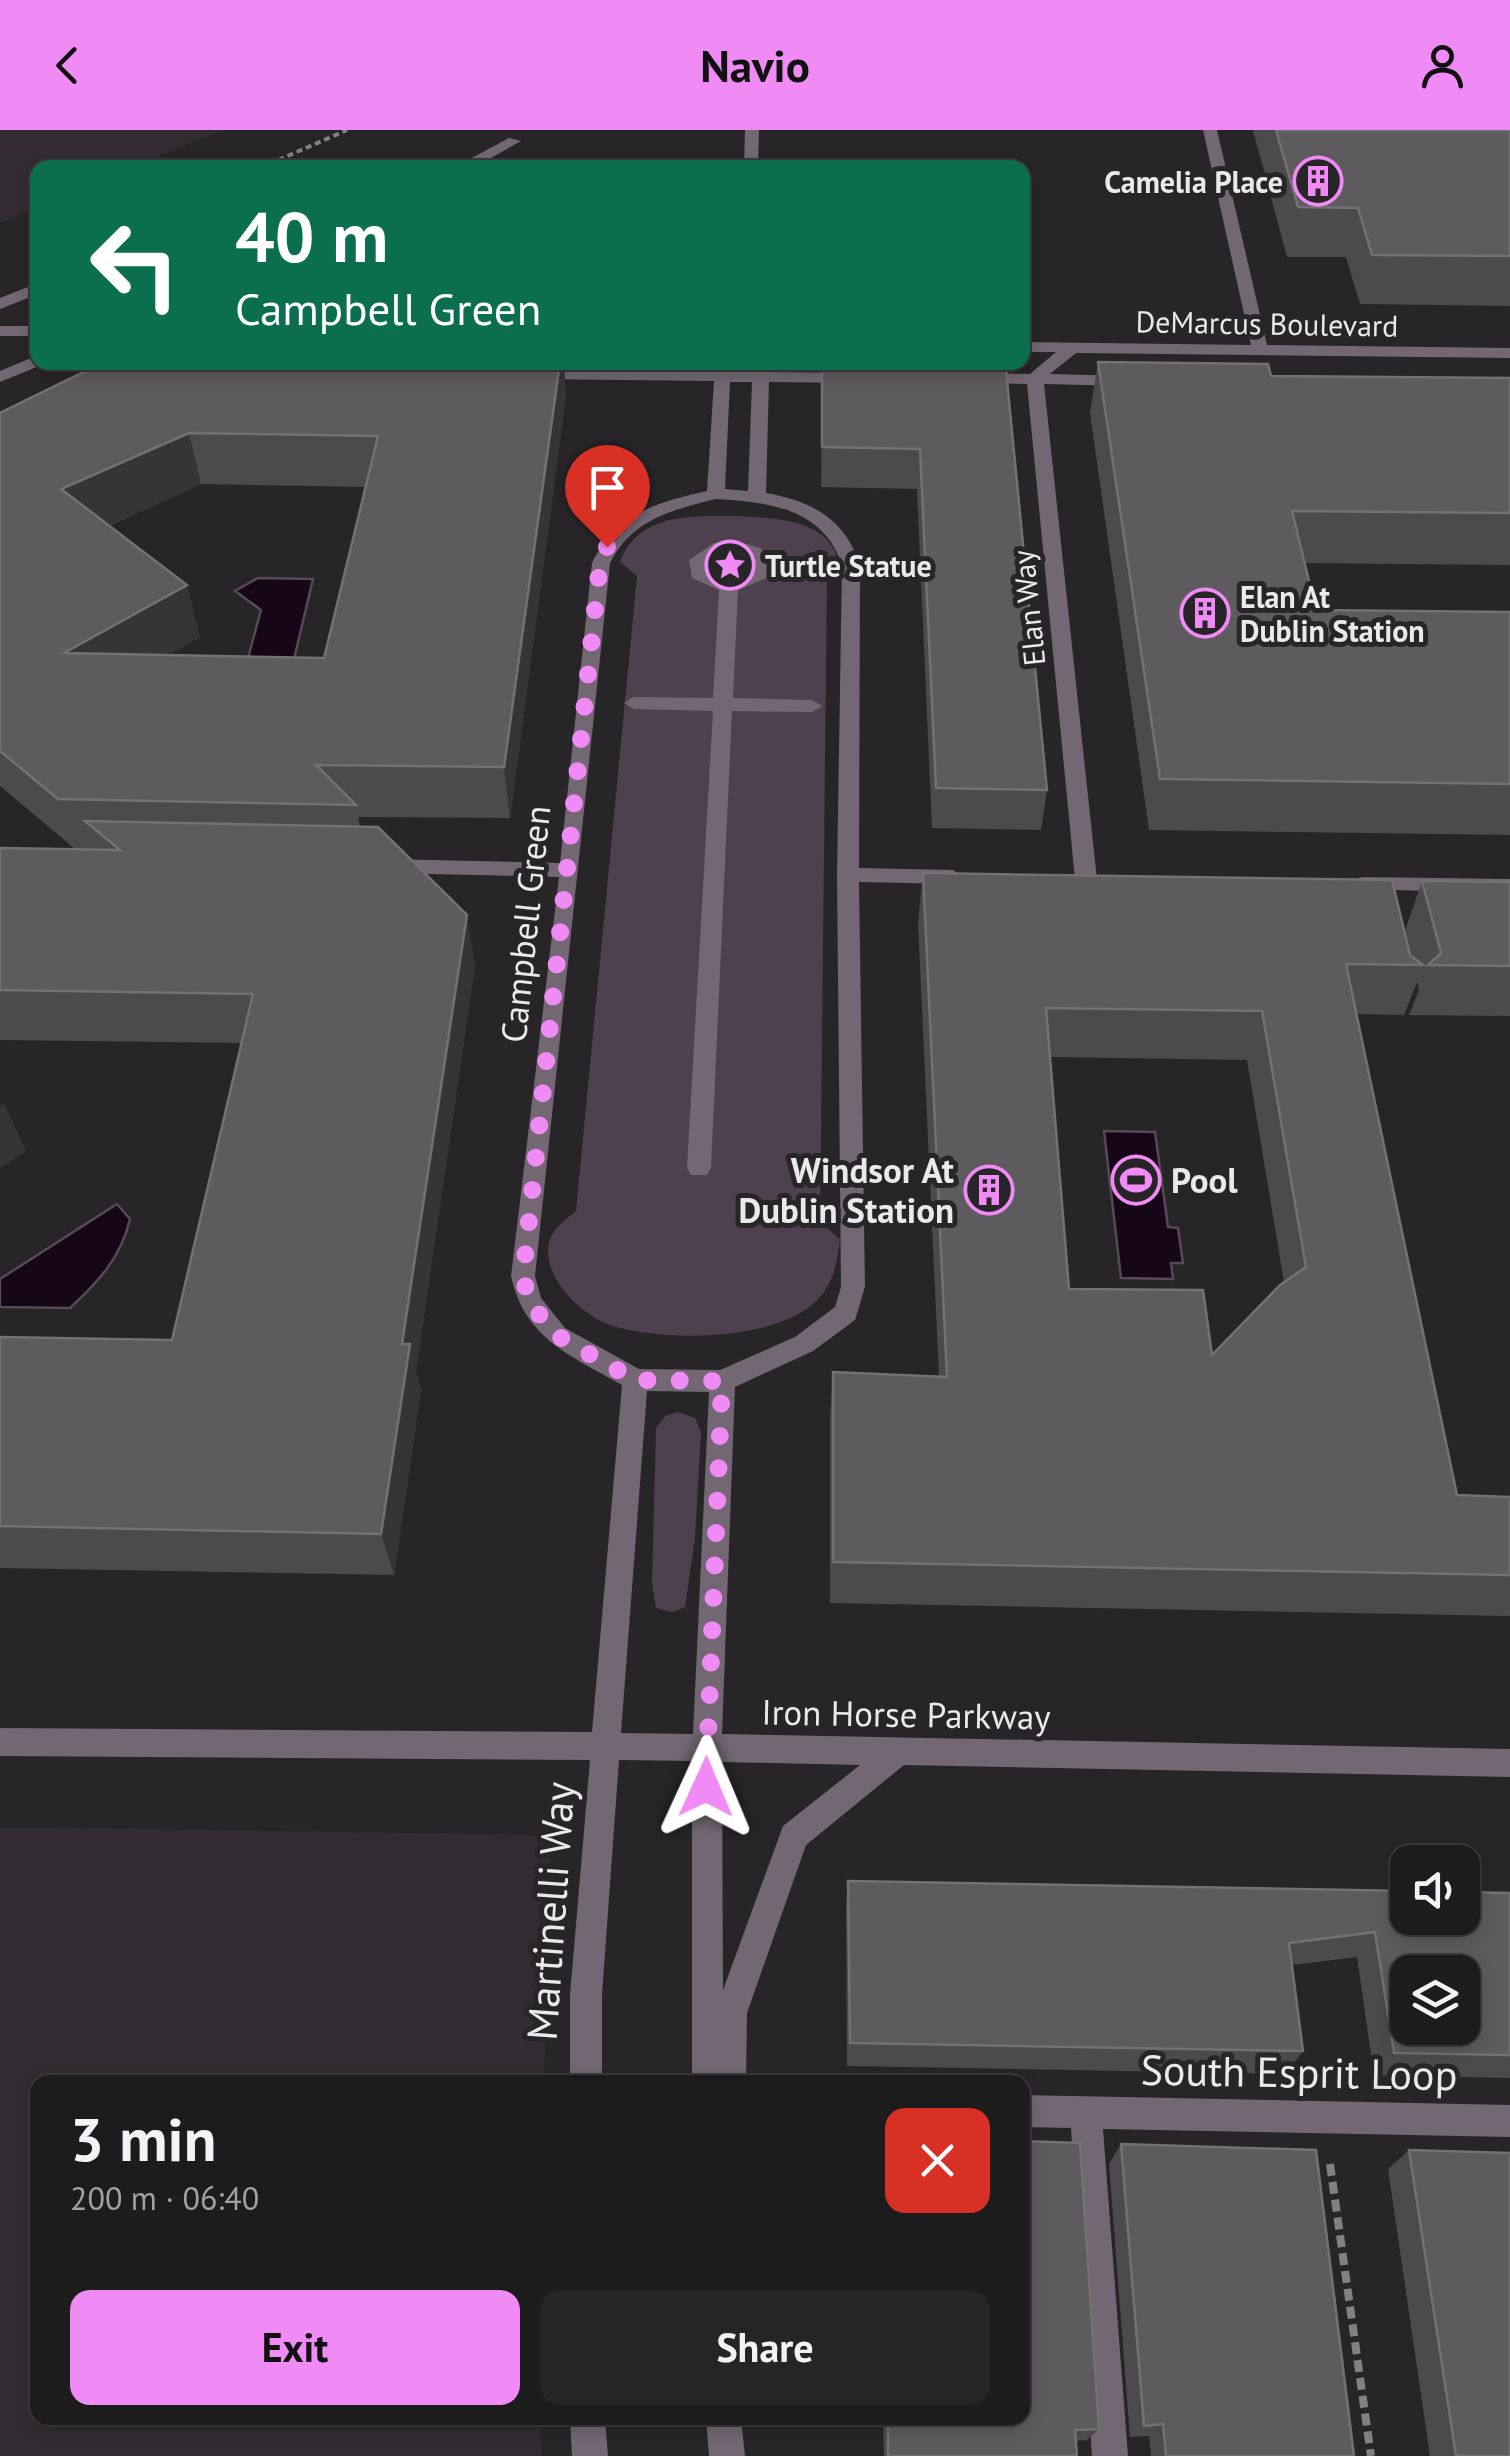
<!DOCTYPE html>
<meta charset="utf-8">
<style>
:root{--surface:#1d1c1d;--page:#252526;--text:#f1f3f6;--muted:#a0a1a4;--line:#3b3a3b;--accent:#f08bf5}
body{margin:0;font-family:"PT Sans",sans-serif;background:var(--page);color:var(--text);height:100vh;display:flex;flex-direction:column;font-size:38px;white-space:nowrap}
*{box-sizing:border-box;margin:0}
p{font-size:32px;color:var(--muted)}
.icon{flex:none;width:55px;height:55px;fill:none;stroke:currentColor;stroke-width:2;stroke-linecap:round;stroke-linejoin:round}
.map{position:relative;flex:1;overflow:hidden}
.details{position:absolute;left:30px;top:1945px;width:1000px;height:350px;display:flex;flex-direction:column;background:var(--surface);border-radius:20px;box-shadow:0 5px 15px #0003,0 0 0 2px var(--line)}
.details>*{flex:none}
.hud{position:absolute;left:30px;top:30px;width:1000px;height:210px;border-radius:20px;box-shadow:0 5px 15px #0003,0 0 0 2px var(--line);background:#0b6e4f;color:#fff;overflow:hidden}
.tools{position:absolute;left:1390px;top:1715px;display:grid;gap:20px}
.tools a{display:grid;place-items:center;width:90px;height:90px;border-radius:20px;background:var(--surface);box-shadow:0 5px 15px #0003,0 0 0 2px var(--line);font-size:50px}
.pin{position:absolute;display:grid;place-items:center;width:85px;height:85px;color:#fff;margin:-102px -42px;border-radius:50% 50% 50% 0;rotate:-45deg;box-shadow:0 0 10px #0007}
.pin .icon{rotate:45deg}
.me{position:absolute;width:110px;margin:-55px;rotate:1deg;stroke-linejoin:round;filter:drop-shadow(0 0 8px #0008)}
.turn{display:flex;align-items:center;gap:35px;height:210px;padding:0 40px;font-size:45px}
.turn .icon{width:130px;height:130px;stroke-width:2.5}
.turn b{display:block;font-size:70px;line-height:85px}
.round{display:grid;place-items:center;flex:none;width:105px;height:105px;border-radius:20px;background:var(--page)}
.head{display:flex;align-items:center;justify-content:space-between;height:170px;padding:0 40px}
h1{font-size:60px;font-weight:800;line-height:75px}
.primary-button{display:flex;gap:20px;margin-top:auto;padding:20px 40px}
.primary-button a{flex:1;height:115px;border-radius:20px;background:var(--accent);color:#111;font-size:40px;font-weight:800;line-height:115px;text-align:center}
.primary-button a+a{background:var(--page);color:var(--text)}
header{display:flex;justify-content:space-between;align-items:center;height:130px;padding:0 40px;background:var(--accent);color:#111;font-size:45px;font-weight:800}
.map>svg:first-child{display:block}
.built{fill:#332d33}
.green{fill:#4f4050}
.water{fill:#170518;stroke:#574957;stroke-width:2.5}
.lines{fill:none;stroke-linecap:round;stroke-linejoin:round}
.path-far1{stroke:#828082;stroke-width:4;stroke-dasharray:6 4;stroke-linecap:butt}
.path{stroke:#828082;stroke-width:8;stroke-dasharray:12 6;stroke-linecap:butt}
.minor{fill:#726772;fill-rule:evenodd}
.wall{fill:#4c4a4c;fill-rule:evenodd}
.shaded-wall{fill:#363436}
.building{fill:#5d5b5d;stroke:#737173;stroke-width:2.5;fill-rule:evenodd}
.route{stroke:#f08bf5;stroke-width:18;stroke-dasharray:0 32.4}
.labels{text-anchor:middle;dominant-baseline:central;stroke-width:10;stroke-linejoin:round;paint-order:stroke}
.far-poi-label{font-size:30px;font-weight:bold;fill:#ebe9eb;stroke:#272527;text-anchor:start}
.far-street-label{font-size:30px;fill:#ebe9eb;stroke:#272527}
.street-label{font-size:35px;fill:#ebe9eb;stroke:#272527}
.poi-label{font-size:35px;font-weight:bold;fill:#ebe9eb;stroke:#272527;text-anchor:end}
.near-street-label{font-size:42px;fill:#ebe9eb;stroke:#272527}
</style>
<header><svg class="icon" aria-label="back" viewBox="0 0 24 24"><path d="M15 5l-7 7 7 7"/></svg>Navio<svg class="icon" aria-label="person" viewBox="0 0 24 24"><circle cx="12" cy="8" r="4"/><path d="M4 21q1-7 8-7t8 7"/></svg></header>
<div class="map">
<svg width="1510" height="2326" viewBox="0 0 1510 2326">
<rect width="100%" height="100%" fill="#272527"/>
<!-- built -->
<g class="built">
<polygon points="0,0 222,0 133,37 38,38 37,78 0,93"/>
<polygon points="0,1697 550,1705 544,1952 38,1952 38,2288 539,2288 542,2326 0,2326"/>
</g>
<!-- green -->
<g class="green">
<path d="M735,386c38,2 100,2 104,52l-12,10 -7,644 20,17c-2,20 -6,42 -20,58 -39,45 -154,45 -207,29 -31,-9 -75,-52 -63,-87 5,-12 17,-21 26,-28l61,-635 -17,-14c18,-49 71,-46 115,-46z"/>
<polygon points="678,1282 695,1288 701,1302 695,1408 685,1477 673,1482 656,1478 652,1454 656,1298 665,1286"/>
</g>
<!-- water -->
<g class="water">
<polygon points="258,448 313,449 294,529 248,528 261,480 235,461"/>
<polygon points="1104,1001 1155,1002 1168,1097 1178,1098 1183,1133 1171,1133 1173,1149 1121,1148"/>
<path d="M117,1074l13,15c-9,39 -32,63 -60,89l-70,-1v-28z"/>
</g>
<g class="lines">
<!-- path-far1 -->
<polyline class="path-far1" points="260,38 347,0"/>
<!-- path -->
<polyline class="path" points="1330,2034 1371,2326"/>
<!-- minor -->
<g class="minor">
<polygon points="745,0 759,0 758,38 744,38"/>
<polygon points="1203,0 1217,0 1267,215 1510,218 1510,228 1076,223 1050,244 1127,246 1135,251 1127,256 1044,254 1097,750 1086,757 1075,750 1027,254 972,253 964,248 972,243 1030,244 1056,222 1022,222 1022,212 1251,215"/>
<polygon points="509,8 521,11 473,38 453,38"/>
<polygon points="38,153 38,164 0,179 0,168"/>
<rect x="0" y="196" width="38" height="10"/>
<polygon points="38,225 38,232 44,234 0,252 0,241"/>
<path d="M716,232h14l1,9 21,1 2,-10h14l1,10 83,1 8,5 -8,5 -83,-1 -3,111c46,8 79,26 94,72l-1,303 94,2 11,7 -11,7 -94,-2 6,405 -10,33 -42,31 -78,36 -13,347 788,15v28l-606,-12 -98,80 -59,168 -1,69h-54v-321l-73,-1 -17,235v87h-32v-87l20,-235 -590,-4v-28l592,4 30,-347c-52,-30 -97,-46 -111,-109l48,-399 -174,-4 -11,-7 11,-7 175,4 32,-300c24,-49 65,-61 115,-72l7,-110 -182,-2 -8,-5 8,-5 182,2zM730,252h22l-4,109 -23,-2zM716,369c53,3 107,9 126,66l-5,310 4,412 -6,20 -40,30 -75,33 -81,-1 -74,-41 -24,-30 -6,-22 75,-713c22,-44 62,-53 106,-64zM647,1261l62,1 -16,342 -72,-1zM722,1632l138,3 -77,61 -60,164z"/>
<path d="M737,411l23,7 12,12 -3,17 -31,13 -5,108 79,2 10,6 -10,6 -80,-1 -21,457 -4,7h-16l-4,-7 26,-457 -79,-2 -10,-6 10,-6 79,1 6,-108 -27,-12 -3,-18 25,-17zM725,422h15l14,9 -1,10 -15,8 -26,-4 -5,-13z"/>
<polygon points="1363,747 1510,749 1510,763 1355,759 1352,754 1355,749"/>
<polygon points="1022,1965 1510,1975 1510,2007 1103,1999 1128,2326 1092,2326 1071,1998 1022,1997"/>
<polygon points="570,2288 605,2288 608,2326 572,2326"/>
<polygon points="706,2288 741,2288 745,2326 709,2326"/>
</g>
</g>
<!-- wall -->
<g class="wall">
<polygon points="1253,0 1510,0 1510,176 1360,174 1346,127 1287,127"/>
<polygon points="1098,232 1271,246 1510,248 1510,435 1305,433 1316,480 1510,482 1510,705 1149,700 1090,283"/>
<polygon points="822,238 1006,240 1047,660 1041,700 932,698 917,359 821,357"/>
<path d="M566,265l-56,423 -152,-1 2,9 115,139 -59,405 5,19 -27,186 -394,-7v-231l172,3 70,-297 -242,-3v-192l75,1 -75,-63v-373zM201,354l165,3 -42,171 -156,-3 32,-18 -91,-111z"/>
<path d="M923,743l482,58 17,-50 88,1v134l-101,-1 10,-25 -2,-8 -13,33 -48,-1 101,481 53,2v119l-680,-13v-186l3,-45 106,4 -21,-453zM1050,927l197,3 37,222 -72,73 -143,-66z"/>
<polygon points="848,1751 1510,1763 1510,1948 1374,1945 1357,1827 1292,1835 1303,1921 1286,1944 847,1936 846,1778"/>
<polygon points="1121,2014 1354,2326 1151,2326 1149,2306 1130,2307 1109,2034"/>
<polygon points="1409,2020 1510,2326 1430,2326 1388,2039"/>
<polygon points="883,2288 1022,2288 1099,2299 1087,2310 1076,2311 1077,2326 884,2326"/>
</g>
<!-- shaded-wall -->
<g class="shaded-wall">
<polygon points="560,232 564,232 566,265 510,688 504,637"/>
<polygon points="189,303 201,354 77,410 61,359"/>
<polygon points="187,455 200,507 80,575 64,523"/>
<polygon points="467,785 475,835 416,1240 421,1259 394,1445 381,1404 402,1214"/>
<polygon points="4,973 26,1021 0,1038 0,976"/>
</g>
<!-- building -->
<g class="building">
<polygon points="1276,0 1510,0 1510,126 1372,125 1358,78 1298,77"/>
<path d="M104,232h456l-56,405 -188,-2 40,40 -298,-6 -58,-48v-338zM189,303l189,3 -54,222 -260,-5 123,-68 -126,-96z"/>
<polygon points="1098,232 1268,234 1271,246 1510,248 1510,383 1292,381 1316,480 1510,482 1510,654 1160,649"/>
<polygon points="822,238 1006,240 1047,660 936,658 920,319 822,317"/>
<polygon points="85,691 378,697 467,785 402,1214 410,1214 381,1404 0,1396 0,1207 172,1210 253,864 0,860 0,718 120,720"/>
<path d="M923,743l469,7 18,75 13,10 -77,-1 111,531 53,2v78l-677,-13v-190l114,5zM1046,878l216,3 44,256 -26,18 -68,70 -9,-65 -134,-1z"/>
<polygon points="1422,751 1510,752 1510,836 1428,835 1441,823"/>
<path d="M848,1751l560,10v27h54v-26l48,1v162l-116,-2 -19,-121 -86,11 14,108 -453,-8zM1408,1842h54v56h-54z"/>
<polygon points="1022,2011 1080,2013 1099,2299 1075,2300 1077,2326 888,2326 888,2288 1022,2288"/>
<polygon points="1121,2014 1316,2020 1354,2326 1166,2326 1163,2294 1144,2296"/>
<polygon points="1409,2020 1510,2023 1510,2326 1456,2326"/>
</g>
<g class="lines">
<!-- route -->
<polyline class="route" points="607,417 600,433 523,1146 529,1172 556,1205 635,1250 722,1251 706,1657"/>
</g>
<!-- icons -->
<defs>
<g id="building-ring" transform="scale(2.5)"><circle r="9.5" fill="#272527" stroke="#f08bf5" stroke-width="1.5"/><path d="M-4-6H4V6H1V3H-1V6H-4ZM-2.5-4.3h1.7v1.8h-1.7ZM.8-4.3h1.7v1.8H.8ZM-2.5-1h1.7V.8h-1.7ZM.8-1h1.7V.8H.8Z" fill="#f08bf5"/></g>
<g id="sight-ring" transform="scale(2.5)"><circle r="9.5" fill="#272527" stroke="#f08bf5" stroke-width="1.5"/><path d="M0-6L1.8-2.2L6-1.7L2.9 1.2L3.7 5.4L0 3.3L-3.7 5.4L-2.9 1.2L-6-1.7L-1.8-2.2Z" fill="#f08bf5"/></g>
<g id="stadium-ring" transform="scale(2.5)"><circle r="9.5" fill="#272527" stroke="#f08bf5" stroke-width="1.5"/><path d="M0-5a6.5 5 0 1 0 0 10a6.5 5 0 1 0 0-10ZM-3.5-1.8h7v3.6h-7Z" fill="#f08bf5"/></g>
</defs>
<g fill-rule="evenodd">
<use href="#building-ring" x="1318" y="51"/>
<use href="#sight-ring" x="730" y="435"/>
<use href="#building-ring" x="1205" y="483"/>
<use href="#stadium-ring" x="1136" y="1050"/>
<use href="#building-ring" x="989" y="1060"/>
</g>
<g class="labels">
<!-- far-poi labels -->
<g class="far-poi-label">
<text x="1283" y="51" text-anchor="end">Camelia Place</text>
<text x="765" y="435">Turtle Statue</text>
<text x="1240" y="466">Elan At<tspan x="1240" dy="34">Dublin Station</tspan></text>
</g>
<!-- far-street labels -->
<g class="far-street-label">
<text transform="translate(1267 193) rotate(1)">DeMarcus Boulevard</text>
<text transform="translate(1028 478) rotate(-96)">Elan Way</text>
</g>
<!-- street labels -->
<g class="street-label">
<text transform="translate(525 794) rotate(-84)">Campbell Green</text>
<text transform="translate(906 1584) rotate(1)">Iron Horse Parkway</text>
</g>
<!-- poi labels -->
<g class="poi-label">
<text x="954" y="1040">Windsor At<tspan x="954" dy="40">Dublin Station</tspan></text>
<text x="1171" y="1050" text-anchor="start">Pool</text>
</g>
<!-- near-street labels -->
<g class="near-street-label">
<text transform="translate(550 1781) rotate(-86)">Martinelli Way</text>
<text transform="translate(1299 1942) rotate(1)">South Esprit Loop</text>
</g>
</g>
</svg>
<div class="tools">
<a><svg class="icon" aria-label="sound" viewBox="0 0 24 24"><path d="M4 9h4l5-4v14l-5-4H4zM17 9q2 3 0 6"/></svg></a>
<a><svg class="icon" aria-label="layers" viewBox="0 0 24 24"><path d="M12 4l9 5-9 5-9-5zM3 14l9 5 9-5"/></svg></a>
</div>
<div class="pin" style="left:607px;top:417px;background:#d93025"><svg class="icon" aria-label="arrive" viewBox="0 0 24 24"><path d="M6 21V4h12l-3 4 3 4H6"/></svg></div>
<svg class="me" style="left:706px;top:1657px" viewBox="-20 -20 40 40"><path d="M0-17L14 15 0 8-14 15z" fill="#f08bf5" stroke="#fff" stroke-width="4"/></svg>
<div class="hud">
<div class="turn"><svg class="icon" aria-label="left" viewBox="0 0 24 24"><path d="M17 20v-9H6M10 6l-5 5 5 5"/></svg><div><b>40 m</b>Campbell Green</div></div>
</div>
<section class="details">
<div class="head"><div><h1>3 min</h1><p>200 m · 06:40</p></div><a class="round" style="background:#d93025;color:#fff"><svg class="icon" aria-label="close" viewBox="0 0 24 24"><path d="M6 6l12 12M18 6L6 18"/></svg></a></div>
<div class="primary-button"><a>Exit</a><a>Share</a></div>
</section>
</div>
